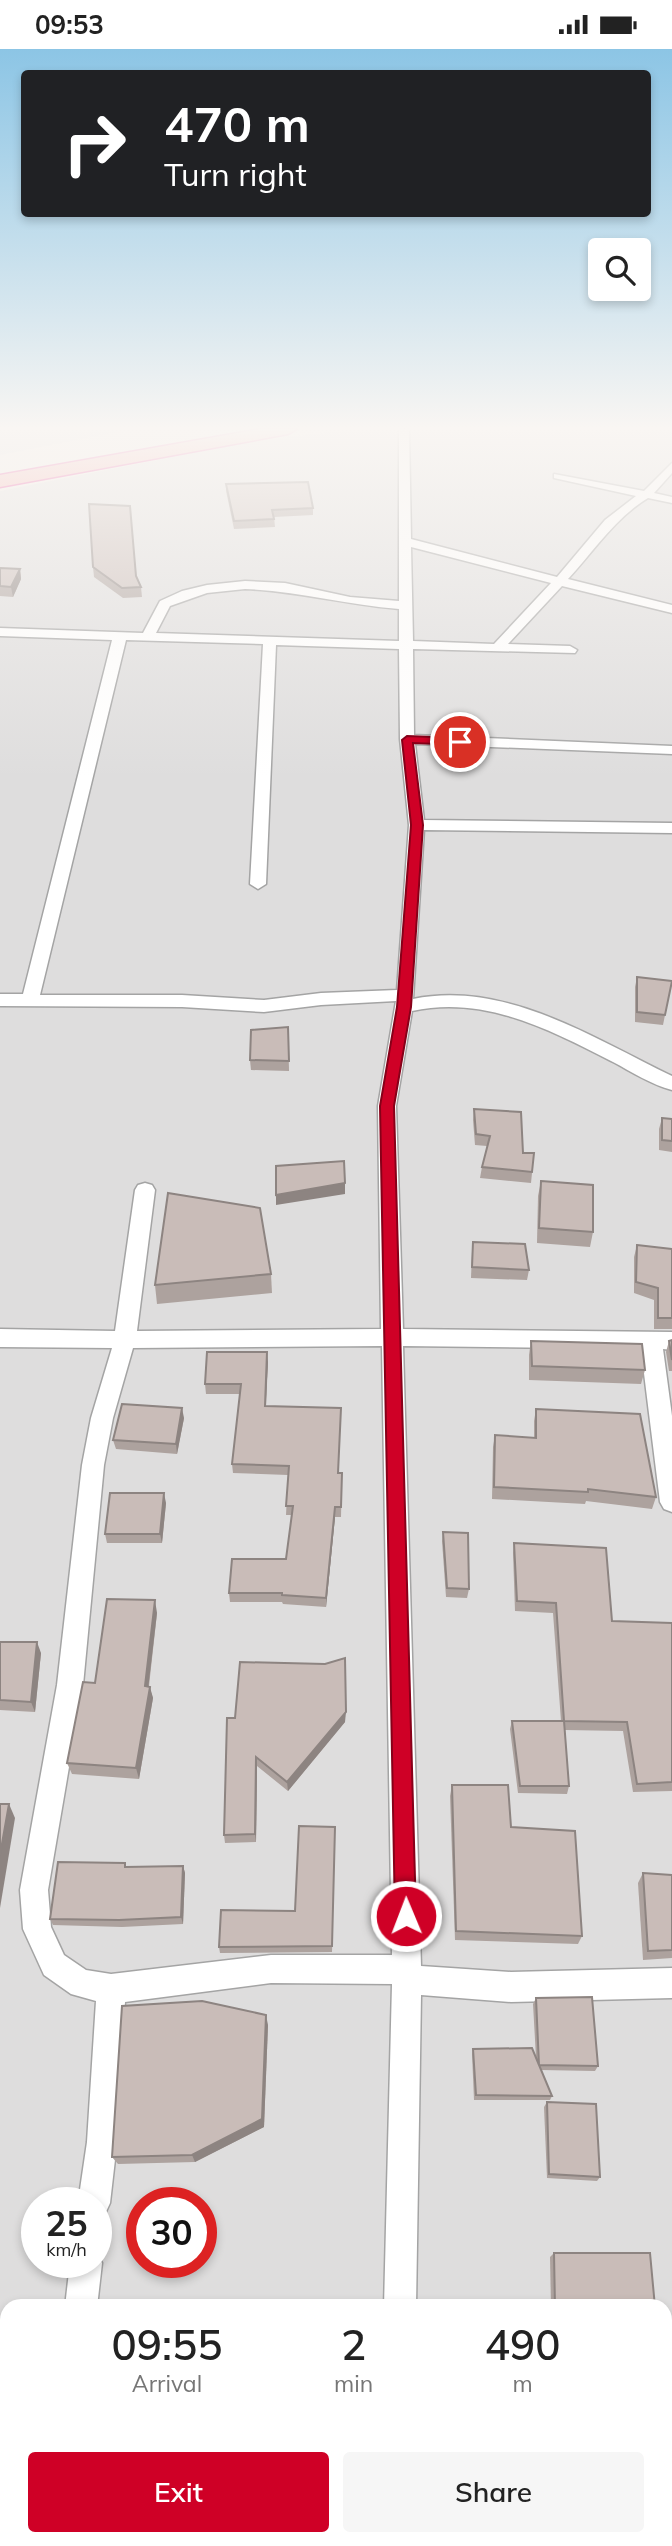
<!DOCTYPE html>
<style>
:root{--surface:#fff;--page:#f6f6f6;--text:#222;--muted:#767676;--accent:#cf0026}
body{margin:0;font-family:Mulish,sans-serif;background:var(--page);color:var(--text);height:100vh;display:flex;flex-direction:column;font-size:26px;white-space:nowrap}
*{box-sizing:border-box;margin:0}
p{font-size:23px;color:var(--muted)}
.icon{flex:none;width:38px;height:38px;fill:none;stroke:currentColor;stroke-width:2;stroke-linecap:round;stroke-linejoin:round}
.map{position:relative;flex:1;overflow:hidden}
.details{position:absolute;left:0px;top:2250px;width:672px;height:247px;display:flex;flex-direction:column;background:var(--surface);border-radius:21px 21px 0 0;box-shadow:0 4px 10px #0003}
.details>*{flex:none}
.top-card{position:absolute;left:21px;top:21px;width:630px;height:147px;border-radius:7px;box-shadow:0 4px 10px #0003;background:#202124;color:#fff;overflow:hidden}
.fabs{position:absolute;left:588px;top:189px;display:grid;gap:14px}
.fabs a{display:grid;place-items:center;width:63px;height:63px;border-radius:7px;background:var(--surface);box-shadow:0 4px 10px #0003;font-size:35px}
.speed{position:absolute;left:21px;top:2138px;display:flex;gap:14px;font-size:35px;font-weight:700;text-align:center}
.speed>*{display:grid;place-content:center;width:91px;height:91px;border-radius:50%;background:var(--surface);box-shadow:0 4px 10px #0003;line-height:1}
.speed small{font-size:18px;font-weight:400}
.speed .limit{border:10px solid #d22;background:#fff;color:#111}
.pin{position:absolute;display:grid;place-items:center;width:60px;height:60px;color:#fff;margin:-30px;border:4px solid #fff;border-radius:50%;box-shadow:0 2px 7px #0007}
.me{position:absolute;width:77px;margin:-38px;rotate:359deg;stroke-linejoin:round;filter:drop-shadow(0 0 5px #0008)}
.turn{display:flex;align-items:center;gap:24px;height:147px;padding:0 28px;font-size:32px}
.turn .icon{width:91px;height:91px;stroke-width:2.5}
.turn b{display:block;font-size:49px;line-height:60px}
.eta{display:flex;justify-content:space-evenly;align-items:center;height:119px;text-align:center}
.eta b{font-size:42px;font-weight:600;line-height:49px}
.cta{display:flex;gap:14px;margin-top:auto;padding:14px 28px}
.cta a{flex:1;height:80px;border-radius:7px;background:var(--accent);color:#fff;font-size:28px;font-weight:600;line-height:80px;text-align:center}
.cta a+a{background:var(--page);color:var(--text)}
.status{display:flex;justify-content:space-between;align-items:center;height:49px;padding:0 35px;background:var(--surface);direction:ltr}
.status svg{height:19px;fill:currentColor}
.map>svg:first-child{display:block}
.residential{fill:#dedddd;fill-rule:evenodd}
.lines{fill:none;stroke-linecap:round;stroke-linejoin:round}
.minor-casing{stroke:#a4a4a4;stroke-width:3}
.tertiary-casing{stroke:#a4a4a4;stroke-width:4}
.trunk-casing{stroke:#e61b86;stroke-width:3}
.minor{fill:#fff;fill-rule:evenodd}
.tertiary{fill:#fff;fill-rule:evenodd}
.trunk{fill:#f6a6a4;fill-rule:evenodd}
.wall{fill:#ada29e}
.shaded-wall{fill:#8d8481}
.building{fill:#c9bcb8;stroke:#8d8481;stroke-width:2}
.route{fill:#cf0026;stroke:#870019;stroke-width:2}
</style>
<div class="status"><b>09:53</b><svg viewBox="0 0 49 12"><path d="M0 12V9h3v3zM5 12V6h3v6zM10 12V3h3v9zM15 12V0h3v12zM26 1h20v11H26zM47 4h2v5h-2z"/></svg></div>
<div class="map">
<svg width="672" height="2497" viewBox="0 0 672 2497">
<rect width="100%" height="100%" fill="#f1ebe5"/>
<!-- residential -->
<g class="residential">
<polygon points="0,380 133,380 0,406"/>
<path d="M357,380h315v2117h-672v-2055l254,-50zM37,2154h59v60h-59zM142,2154h59v60h-59zM7,2258h658v232h-658z"/>
</g>
<g class="lines">
<!-- minor casing -->
<g class="minor-casing">
<g id="minor">
<path d="M399,380h10l2,110 146,38 48,-57 31,-24 -82,-18v-4l90,17 28,-28v10l-18,20 18,4v6l-24,-5c-33,20 -54,53 -80,81l104,26v8l-110,-27 -54,58 62,2 7,4 -2,3 -162,-4 1,86 258,11v8l-257,-10 9,76 248,3v10l-248,-3 -11,169c92,-19 180,39 259,77v14c-20,-5 -40,-18 -59,-28 -63,-32 -128,-67 -201,-51l-16,95 7,223 269,3v18l-9,-1 9,67v96l-8,-3 -4,-7 -19,-153 -238,-3 18,620 90,6 161,-4v30l-161,4 -90,-7 -5,312h-32l8,-323 -121,-1 -146,19 -8,140 -7,61 -5,11 -9,4v-15h-18l9,-61 9,-141 -25,-7 -27,-19 -21,-46 -3,-39 37,-205 25,-220 9,-47 21,-70 -112,-1v-18l115,2 20,-141 3,-5 7,-2 7,2 3,5 -18,141 244,-2 -3,-223 18,-105 -75,4 -57,7 -82,-5 -182,-1v-12h23l89,-354 -112,-4v-8l143,5 17,-32 22,-10 25,-6 38,-4 40,2 65,14 49,4zM411,498l140,36 -57,61 -81,-3zM245,540c52,2 102,16 154,20v32l-243,-8 14,-27 37,-13zM126,591l137,4 -13,240 8,5 8,-5 10,-239 123,4 1,90 9,86 -12,165 -76,3 -57,7 -82,-5h-142zM382,1297l10,609h-121l-160,19 -25,-4 -22,-15 -13,-28 -3,-37 35,-205 21,-220 9,-47 20,-70z"/>
<polygon points="96,2202 102,2214 97,2258 65,2258 70,2214 96,2214"/>
<rect x="0" y="2367" width="7" height="34"/>
<rect x="665" y="2379" width="7" height="34"/>
<polygon points="37,2490 73,2490 72,2497 36,2497"/>
</g>
</g>
<!-- tertiary casing -->
<g class="tertiary-casing">
<rect id="tertiary" x="376" y="2490" width="44" height="7"/>
</g>
<!-- trunk casing -->
<g class="trunk-casing">
<polygon id="trunk" points="260,380 297,380 288,385 0,438 0,426"/>
</g>
<!-- minor -->
<use href="#minor" class="minor"/>
<!-- tertiary -->
<use href="#tertiary" class="tertiary"/>
<!-- trunk -->
<use href="#trunk" class="trunk"/>
</g>
<!-- wall -->
<g class="wall">
<polygon points="226,435 313,459 313,466 274,468 275,478 234,480 226,442"/>
<polygon points="93,518 136,527 141,538 142,548 123,549 94,528"/>
<polygon points="0,519 20,520 21,530 13,548 0,547"/>
<polygon points="637,928 665,966 663,976 635,973 635,938"/>
<polygon points="288,978 289,1022 251,1021 250,1011"/>
<polygon points="474,1060 523,1104 534,1104 531,1134 480,1129 482,1118 487,1097 475,1096 473,1071"/>
<polygon points="662,1069 672,1070 672,1103 659,1101 659,1080"/>
<polygon points="541,1132 593,1183 590,1198 537,1194 538,1147"/>
<polygon points="637,1196 672,1200 672,1280 654,1280 654,1251 634,1244 634,1208"/>
<polygon points="472,1203 529,1221 527,1231 471,1229"/>
<polygon points="271,1225 272,1244 157,1255 155,1236"/>
<polygon points="672,1291 672,1322 669,1322 666,1303 669,1292"/>
<polygon points="531,1292 645,1321 641,1335 529,1331 529,1306"/>
<polygon points="268,1313 266,1357 338,1424 342,1424 341,1468 335,1468 326,1558 283,1555 282,1553 230,1553 229,1544 286,1510 292,1466 286,1466 288,1426 233,1424 232,1415 240,1345 206,1345 205,1335"/>
<polygon points="536,1360 656,1448 652,1460 586,1452 585,1455 492,1450 493,1398 495,1386 534,1389 534,1372"/>
<polygon points="184,1369 177,1405 116,1400 113,1391"/>
<polygon points="166,1454 162,1494 107,1494 105,1485"/>
<polygon points="443,1483 469,1540 467,1549 446,1548 442,1492"/>
<polygon points="514,1494 612,1572 672,1574 672,1742 633,1743 623,1682 565,1681 569,1737 567,1745 518,1744 510,1680 512,1672 561,1672 553,1564 515,1562 513,1504"/>
<polygon points="157,1564 149,1637 153,1649 139,1730 72,1725 67,1714"/>
<polygon points="0,1593 41,1604 35,1663 0,1661"/>
<polygon points="227,1669 345,1673 288,1742 257,1717 256,1793 225,1794 224,1786"/>
<polygon points="452,1736 582,1887 578,1895 455,1891 450,1747"/>
<polygon points="335,1778 332,1903 220,1904 219,1898 295,1862"/>
<polygon points="183,1817 185,1824 183,1875 122,1878 53,1876 50,1870 127,1818"/>
<polygon points="643,1824 672,1826 672,1909 643,1911 638,1834"/>
<polygon points="536,1949 598,2017 595,2022 541,2021 552,2047 550,2051 474,2051 472,2005 473,2000 536,2008 533,1955"/>
<polygon points="268,1976 264,2078 195,2113 118,2115 112,2108"/>
<polygon points="547,2053 600,2128 597,2132 547,2129 544,2058"/>
<polygon points="554,2204 655,2258 551,2258 550,2208"/>
<polygon points="561,2490 623,2490 624,2497 541,2497 541,2495"/>
</g>
<!-- shaded-wall -->
<g class="shaded-wall">
<polygon points="20,520 21,530 13,548 11,538"/>
<polygon points="345,1134 345,1145 276,1156 276,1146"/>
<polygon points="267,1303 268,1313 265,1367 265,1357"/>
<polygon points="182,1359 184,1369 177,1405 176,1395"/>
<polygon points="164,1444 166,1454 162,1494 160,1485"/>
<polygon points="335,1458 335,1468 326,1558 326,1549"/>
<polygon points="155,1551 157,1564 147,1649 145,1637"/>
<polygon points="37,1593 41,1604 35,1663 31,1653"/>
<polygon points="150,1638 153,1649 139,1730 136,1719"/>
<polygon points="346,1663 345,1673 288,1742 287,1733"/>
<polygon points="256,1708 257,1717 256,1793 255,1785"/>
<polygon points="9,1755 15,1769 0,1859 0,1806"/>
<polygon points="183,1817 185,1824 183,1875 181,1868"/>
<polygon points="266,1966 268,1976 264,2078 195,2113 192,2106"/>
<polygon points="132,2490 136,2490 135,2497 131,2497"/>
</g>
<!-- building -->
<g class="building">
<polygon points="308,433 313,459 272,461 274,470 234,472 226,435"/>
<polygon points="89,455 130,457 136,527 141,538 122,539 93,518"/>
<polygon points="0,519 20,520 11,538 0,537"/>
<polygon points="637,928 672,932 665,966 637,963"/>
<polygon points="288,978 289,1012 250,1011 251,981"/>
<polygon points="474,1060 521,1063 523,1104 534,1104 532,1123 482,1118 490,1087 476,1085"/>
<polygon points="662,1069 672,1070 672,1092 662,1091"/>
<polygon points="344,1112 345,1134 276,1146 276,1117"/>
<polygon points="541,1132 593,1136 593,1183 539,1179"/>
<polygon points="168,1144 260,1159 271,1225 155,1236"/>
<polygon points="473,1193 525,1195 529,1221 472,1218"/>
<polygon points="637,1196 672,1200 672,1269 658,1269 658,1239 636,1233"/>
<polygon points="672,1291 672,1311 669,1292"/>
<polygon points="531,1292 642,1295 645,1321 532,1317"/>
<polygon points="207,1303 267,1303 265,1357 341,1359 338,1424 342,1424 341,1458 335,1458 326,1549 282,1546 282,1544 229,1544 232,1510 286,1510 293,1457 286,1457 289,1417 232,1415 241,1335 205,1335"/>
<polygon points="122,1355 182,1359 176,1395 113,1391"/>
<polygon points="536,1360 640,1365 656,1448 588,1440 588,1443 494,1438 495,1386 536,1389"/>
<polygon points="110,1444 164,1444 160,1485 105,1485"/>
<polygon points="443,1483 468,1484 469,1540 447,1539"/>
<polygon points="514,1494 606,1499 612,1572 672,1574 672,1733 637,1735 627,1673 564,1672 556,1554 517,1552"/>
<polygon points="107,1550 155,1551 145,1637 150,1638 136,1719 67,1714 83,1633 95,1634"/>
<polygon points="0,1593 37,1593 31,1653 0,1651"/>
<polygon points="345,1609 346,1663 287,1733 256,1708 255,1785 224,1786 227,1669 235,1669 240,1613 325,1615"/>
<polygon points="512,1672 564,1672 569,1737 520,1737"/>
<polygon points="452,1736 508,1736 511,1778 575,1782 582,1887 456,1882"/>
<polygon points="0,1755 9,1755 0,1806"/>
<polygon points="299,1777 335,1778 332,1897 219,1898 221,1861 295,1862"/>
<polygon points="58,1813 125,1814 125,1818 183,1817 181,1868 119,1871 50,1870"/>
<polygon points="643,1824 672,1826 672,1901 648,1902"/>
<polygon points="592,1948 598,2017 539,2016 552,2047 476,2046 473,2000 532,1999 539,2016 536,1949"/>
<polygon points="202,1952 266,1966 262,2070 192,2106 112,2108 122,1957"/>
<polygon points="547,2053 596,2055 600,2128 549,2125"/>
<polygon points="554,2204 650,2204 655,2258 555,2258"/>
<polygon points="68,2490 132,2490 131,2497 69,2497 70,2492"/>
<rect x="184" y="2490" width="124" height="7"/>
<polygon points="572,2490 623,2490 624,2497 545,2497"/>
</g>
<!-- sky -->
<linearGradient id="sky" x2="0" y2="1"><stop stop-color="#8cc5e5"/><stop offset="0.52" stop-color="#f9f6f3"/><stop offset="1" stop-color="#f9f6f3" stop-opacity="0"/></linearGradient>
<rect width="672" height="729" fill="url(#sky)"/>
<!-- route -->
<polygon class="route" points="407,687 460,689 466,693 460,696 413,694 423,776 411,958 394,1057 416,1867 413,1874 406,1877 398,1874 395,1867 380,1057 397,958 411,776 402,691"/>
</svg>
<div class="fabs">
<a><svg class="icon" aria-label="search" viewBox="0 0 24 24"><circle cx="10" cy="10" r="6"/><path d="M15 15l6 6"/></svg></a>
</div>
<div class="speed"><div>25<small>km/h</small></div><div class="limit">30</div></div>
<div class="pin" style="left:460px;top:693px;background:#d93025"><svg class="icon" aria-label="arrive" viewBox="0 0 24 24"><path d="M6 21V4h12l-3 4 3 4H6"/></svg></div>
<svg class="me" style="left:406px;top:1867px" viewBox="-20 -20 40 40"><circle r="17" fill="#cf0026" stroke="#fff" stroke-width="3"/><path d="M0-11L8 9 0 5-8 9z" fill="#fff"/></svg>
<div class="top-card">
<div class="turn"><svg class="icon" aria-label="right" viewBox="0 0 24 24"><path d="M7 20v-9h11M14 6l5 5-5 5"/></svg><div><b>470 m</b>Turn right</div></div>
</div>
<section class="details">
<div class="eta">
<div><b>09:55</b><p>Arrival</p></div>
<div><b>2</b><p>min</p></div>
<div><b>490</b><p>m</p></div>
</div>
<div class="cta"><a>Exit</a><a>Share</a></div>
</section>
</div>
